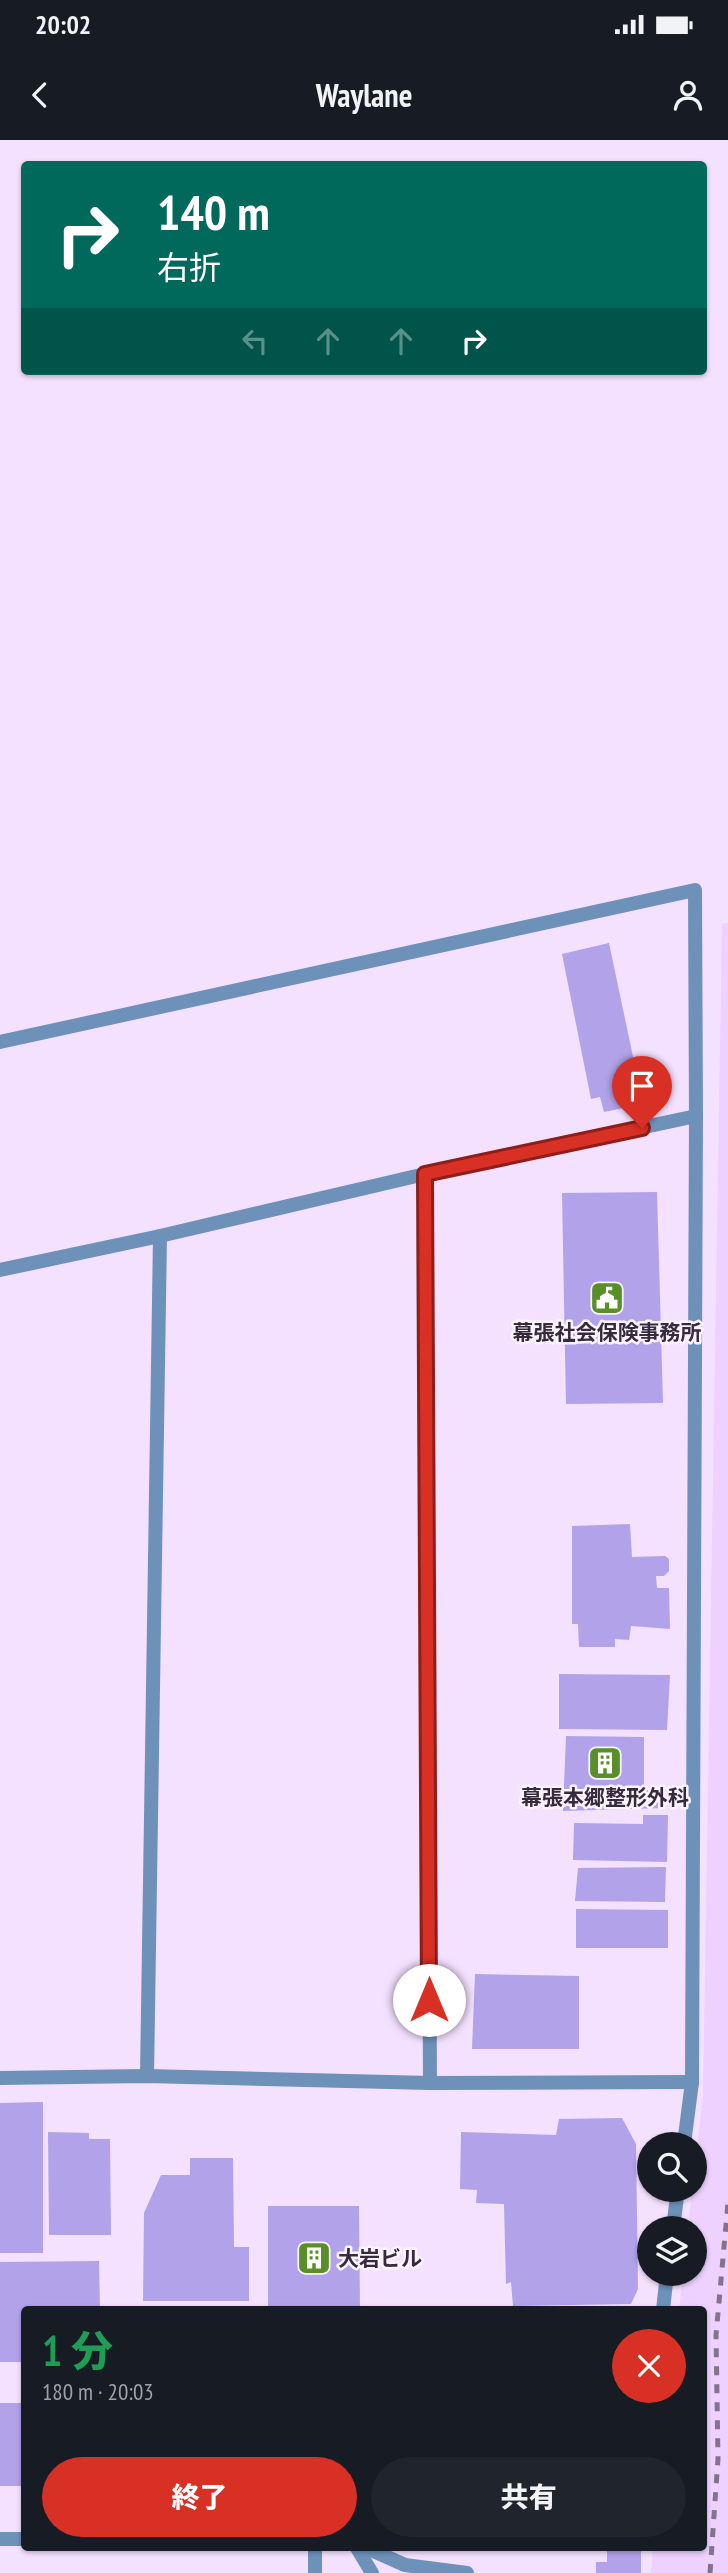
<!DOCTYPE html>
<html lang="ja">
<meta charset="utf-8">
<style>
:root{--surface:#171b24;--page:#20242c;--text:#f1f3f6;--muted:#9ea1a6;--accent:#d93025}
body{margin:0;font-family:"PT Sans Narrow","Noto Sans JP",sans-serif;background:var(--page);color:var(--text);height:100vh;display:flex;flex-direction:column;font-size:26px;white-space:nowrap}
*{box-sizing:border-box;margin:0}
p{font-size:23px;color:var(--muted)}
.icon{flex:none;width:38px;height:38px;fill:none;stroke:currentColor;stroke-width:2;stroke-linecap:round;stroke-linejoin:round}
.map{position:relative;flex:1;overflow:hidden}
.drawer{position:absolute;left:21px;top:2166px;width:686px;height:245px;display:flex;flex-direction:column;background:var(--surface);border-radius:7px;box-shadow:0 2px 5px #0004}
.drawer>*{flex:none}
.banner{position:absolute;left:21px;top:21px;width:686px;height:214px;border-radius:7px;box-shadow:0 2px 5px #0004;background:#00695c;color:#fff;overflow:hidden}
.fabs{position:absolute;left:637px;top:1992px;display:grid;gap:14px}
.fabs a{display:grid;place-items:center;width:70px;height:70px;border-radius:50%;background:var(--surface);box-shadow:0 2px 5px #0004;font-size:35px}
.pin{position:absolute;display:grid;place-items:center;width:60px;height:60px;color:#fff;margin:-72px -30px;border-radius:50% 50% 50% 0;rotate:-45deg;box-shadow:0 0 7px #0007}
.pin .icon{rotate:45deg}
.me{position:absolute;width:77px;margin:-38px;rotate:0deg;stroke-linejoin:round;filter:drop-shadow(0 0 5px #0008)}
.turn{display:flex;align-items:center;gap:24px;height:147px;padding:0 21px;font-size:32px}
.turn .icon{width:91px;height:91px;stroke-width:2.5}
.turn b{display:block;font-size:49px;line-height:60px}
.lanes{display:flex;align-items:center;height:66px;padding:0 21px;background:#0003;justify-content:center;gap:35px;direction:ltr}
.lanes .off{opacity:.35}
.round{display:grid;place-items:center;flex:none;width:74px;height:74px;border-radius:37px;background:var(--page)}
.summary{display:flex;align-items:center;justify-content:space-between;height:119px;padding:0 21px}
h1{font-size:42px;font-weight:800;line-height:52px;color:#1e9e55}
.primary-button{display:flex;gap:14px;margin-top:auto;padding:14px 21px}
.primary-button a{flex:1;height:80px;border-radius:42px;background:var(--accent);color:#fff;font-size:28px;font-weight:800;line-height:80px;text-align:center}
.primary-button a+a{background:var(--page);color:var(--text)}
.status{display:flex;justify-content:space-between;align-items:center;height:49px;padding:0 35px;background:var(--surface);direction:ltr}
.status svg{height:19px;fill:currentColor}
header{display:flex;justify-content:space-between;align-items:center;height:91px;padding:0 21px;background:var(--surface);font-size:32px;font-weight:800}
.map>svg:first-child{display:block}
.built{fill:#eed1fe}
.building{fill:#b1a2ea}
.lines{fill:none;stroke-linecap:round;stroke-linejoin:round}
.service{stroke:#6e91ba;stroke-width:14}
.minor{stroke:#6e91ba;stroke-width:14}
.tertiary{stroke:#6e91ba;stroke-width:14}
.rail{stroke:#83738b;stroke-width:5;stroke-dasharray:9 9;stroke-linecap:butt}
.route-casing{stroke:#8d1f18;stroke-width:18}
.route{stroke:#d93025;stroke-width:12}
.labels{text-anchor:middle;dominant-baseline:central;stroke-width:5;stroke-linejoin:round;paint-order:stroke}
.poi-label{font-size:21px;font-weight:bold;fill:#372a3d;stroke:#faf4fe}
</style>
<div class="status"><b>20:02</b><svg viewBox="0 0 49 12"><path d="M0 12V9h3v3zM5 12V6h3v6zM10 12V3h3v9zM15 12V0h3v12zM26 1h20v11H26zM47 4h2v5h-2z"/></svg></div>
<header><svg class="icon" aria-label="back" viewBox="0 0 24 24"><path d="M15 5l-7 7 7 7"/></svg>Waylane<svg class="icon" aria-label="person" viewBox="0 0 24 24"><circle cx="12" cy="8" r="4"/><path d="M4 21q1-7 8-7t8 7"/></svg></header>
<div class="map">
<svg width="728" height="2433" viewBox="0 0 728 2433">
<rect width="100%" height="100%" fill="#f4e1ff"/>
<!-- built -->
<polygon class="built" points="728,783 728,2433 651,2433 653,2408 704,2408 704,2170 679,2170 683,2133 695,2133 695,2088 688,2088 692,2049 695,2049 695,2027 703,1954 722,784"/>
<!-- building -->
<g class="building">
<polygon points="609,803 643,964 604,972 600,957 591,959 562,814"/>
<polygon points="657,1052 663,1263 566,1264 562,1053"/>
<polygon points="630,1384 632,1417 665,1416 669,1419 669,1431 664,1436 656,1436 657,1448 669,1448 670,1489 631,1486 629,1500 615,1499 615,1507 579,1507 578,1484 572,1484 572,1386"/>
<polygon points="559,1534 670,1535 667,1590 559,1589"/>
<polygon points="566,1596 644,1597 644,1650 663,1650 665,1668 563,1671"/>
<polygon points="643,1675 668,1675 667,1722 573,1720 574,1683 643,1684"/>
<polygon points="666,1727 665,1762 575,1761 578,1728"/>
<polygon points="576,1769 668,1770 668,1808 576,1808"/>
<polygon points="475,1834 579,1836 579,1909 472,1909"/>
<polygon points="43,1962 43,2113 0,2113 0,1963"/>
<polygon points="622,1978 636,2004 638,2149 631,2164 513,2166 511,2142 506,2144 504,2064 476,2063 477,2050 460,2049 461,1992 556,1995 559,1979"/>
<polygon points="48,1992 89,1993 89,1999 110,1999 111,2095 49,2095"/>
<polygon points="190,2018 233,2018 234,2107 249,2107 249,2161 143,2161 144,2073 161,2035 190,2035"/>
<polygon points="268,2066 359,2066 360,2170 268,2170"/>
<polygon points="99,2121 100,2170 24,2170 24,2222 0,2222 0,2122"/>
<rect x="0" y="2263" width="24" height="83"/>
<polygon points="607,2408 641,2408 641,2433 596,2433 596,2422 607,2422"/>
</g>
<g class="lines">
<!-- service -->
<g class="service">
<polyline points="357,2408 372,2433"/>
<polyline points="367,2408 405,2425 467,2433"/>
</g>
<!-- minor -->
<g class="minor">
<polyline points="0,902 695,750 696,976 692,1942 684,2004"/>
<polyline points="425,1034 430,1943"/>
<polyline points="0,1130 160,1096 425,1034 696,976"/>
<polyline points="147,1936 160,1096"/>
<polyline points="0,1938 147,1936 430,1943 692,1942"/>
<polyline points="673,2088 678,2049"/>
<polyline points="663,2170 667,2133"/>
<polyline points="315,2408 315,2433"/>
</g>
<!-- tertiary -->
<polyline class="tertiary" points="0,2399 24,2399"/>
<!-- rail -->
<polyline class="rail" points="710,2433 718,2319 716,2195 728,2063"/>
</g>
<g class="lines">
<!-- route casing -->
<g class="route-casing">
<polyline id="route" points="429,1860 425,1034 642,988"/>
</g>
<!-- route -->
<use href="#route" class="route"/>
</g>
<!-- icons -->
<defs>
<g id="civic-square" transform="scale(1.75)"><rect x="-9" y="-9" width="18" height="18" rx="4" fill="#598f29" stroke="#faf4fe"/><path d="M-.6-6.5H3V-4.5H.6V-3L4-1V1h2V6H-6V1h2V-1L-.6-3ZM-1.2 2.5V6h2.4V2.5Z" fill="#fff"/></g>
<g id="building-square" transform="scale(1.75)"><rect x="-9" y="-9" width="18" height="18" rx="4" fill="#598f29" stroke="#faf4fe"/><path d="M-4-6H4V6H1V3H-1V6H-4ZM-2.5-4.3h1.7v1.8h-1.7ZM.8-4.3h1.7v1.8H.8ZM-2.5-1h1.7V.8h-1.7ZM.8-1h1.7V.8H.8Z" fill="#fff"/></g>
</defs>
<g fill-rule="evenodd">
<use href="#civic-square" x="607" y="1158"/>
<use href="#building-square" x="605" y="1623"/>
<use href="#building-square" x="314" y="2118"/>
</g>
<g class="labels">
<!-- poi labels -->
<g class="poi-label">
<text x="607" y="1192">幕張社会保険事務所</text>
<text x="605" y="1657">幕張本郷整形外科</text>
<text x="338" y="2118" text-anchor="start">大岩ビル</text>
</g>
</g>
</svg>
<div class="fabs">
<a><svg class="icon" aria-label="search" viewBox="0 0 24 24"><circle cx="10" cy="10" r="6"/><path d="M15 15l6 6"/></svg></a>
<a><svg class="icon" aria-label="layers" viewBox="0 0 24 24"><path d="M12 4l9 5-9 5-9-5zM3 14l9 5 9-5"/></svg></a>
</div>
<div class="pin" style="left:642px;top:988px;background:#d93025"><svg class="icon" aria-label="arrive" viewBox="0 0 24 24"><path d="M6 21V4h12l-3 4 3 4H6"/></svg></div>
<svg class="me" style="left:429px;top:1860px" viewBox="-20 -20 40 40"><circle r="19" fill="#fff"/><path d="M0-13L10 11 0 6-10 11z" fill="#d93025"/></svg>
<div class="banner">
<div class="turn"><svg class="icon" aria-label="right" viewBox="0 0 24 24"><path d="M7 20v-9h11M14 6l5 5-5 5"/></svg><div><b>140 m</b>右折</div></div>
<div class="lanes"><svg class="icon off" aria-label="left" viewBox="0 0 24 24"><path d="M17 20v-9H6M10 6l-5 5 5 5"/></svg><svg class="icon off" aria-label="ahead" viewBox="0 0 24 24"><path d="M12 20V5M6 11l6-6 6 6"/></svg><svg class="icon off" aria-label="ahead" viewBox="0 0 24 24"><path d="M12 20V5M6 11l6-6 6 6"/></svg><svg class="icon" aria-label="right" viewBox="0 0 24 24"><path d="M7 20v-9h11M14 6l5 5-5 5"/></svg></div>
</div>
<section class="drawer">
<div class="summary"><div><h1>1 分</h1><p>180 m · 20:03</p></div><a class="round" style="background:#d93025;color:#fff"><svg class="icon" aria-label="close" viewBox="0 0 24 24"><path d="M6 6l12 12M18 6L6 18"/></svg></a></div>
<div class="primary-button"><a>終了</a><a>共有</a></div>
</section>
</div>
